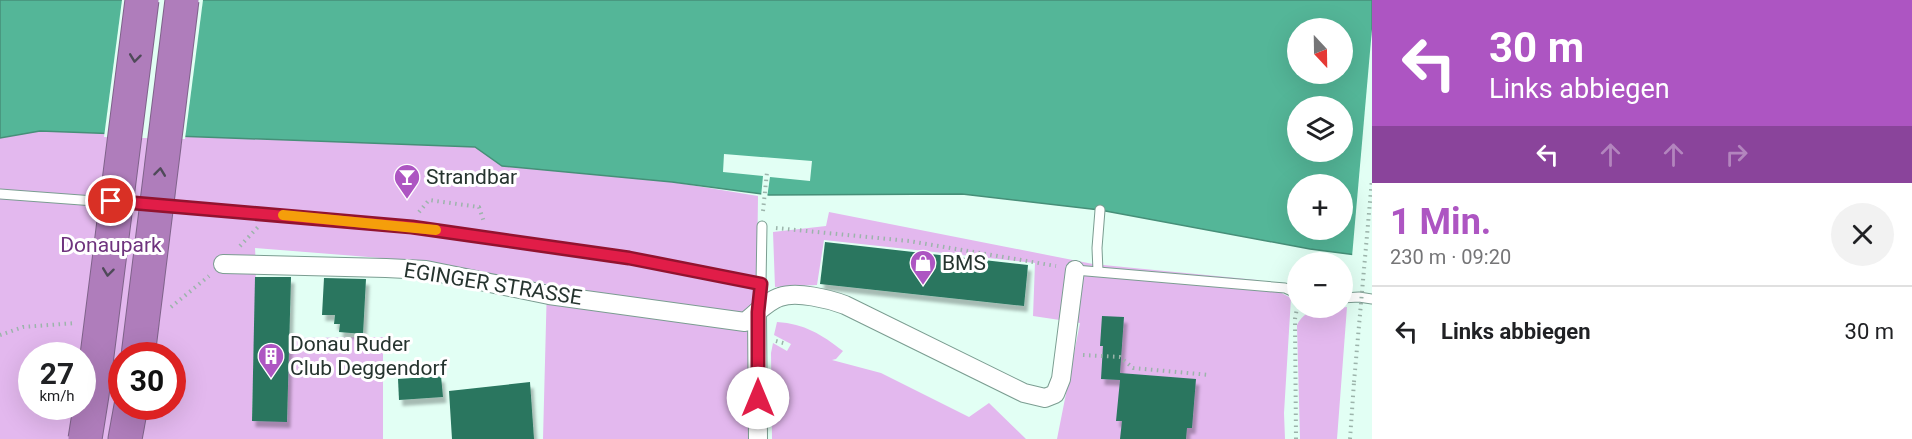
<!DOCTYPE html>
<html lang="de">
<meta charset="utf-8">
<style>
:root{--surface:#fff;--page:#f2f2f2;--text:#202124;--muted:#757577;--line:#e0e0e0;--accent:#ad55c2}
body{margin:0;font-family:Roboto,sans-serif;background:var(--page);color:var(--text);height:100vh;display:flex;flex-direction:column;font-size:22px;white-space:nowrap}
*{box-sizing:border-box;margin:0}
p{font-size:20px;color:var(--muted)}
.icon{flex:none;width:33px;height:33px;fill:none;stroke:currentColor;stroke-width:2;stroke-linecap:round;stroke-linejoin:round}
.map{position:relative;flex:1;overflow:hidden}
.side{display:flex;flex-direction:column;background:var(--surface);width:540px}
.side>*{flex:none}
.top-card{background:#ad55c2;color:#fff;overflow:hidden}
.needle{width:39px;rotate:158deg}
.buttons{position:absolute;left:1287px;top:18px;display:grid;gap:12px}
.buttons a{display:grid;place-items:center;width:66px;height:66px;border-radius:50%;background:var(--surface);box-shadow:0 6px 24px #0002;font-size:30px}
.speed{position:absolute;left:18px;top:342px;display:flex;gap:12px;font-size:30px;font-weight:700;text-align:center}
.speed>*{display:grid;place-content:center;width:78px;height:78px;border-radius:50%;background:var(--surface);box-shadow:0 6px 24px #0002;line-height:1}
.speed small{font-size:15px;font-weight:400}
.speed .limit{border:9px solid #d22;background:#fff;color:#111}
.pin{position:absolute;display:grid;place-items:center;width:51px;height:51px;color:#fff;margin:-26px;border:3px solid #fff;border-radius:50%;box-shadow:0 2px 6px #0007}
.me{position:absolute;width:66px;margin:-33px;rotate:0deg;stroke-linejoin:round;filter:drop-shadow(0 0 4px #0008)}
.turn{display:flex;align-items:center;gap:21px;height:126px;padding:0 18px;font-size:27px}
.turn .icon{width:78px;height:78px;stroke-width:2.5}
.turn b{display:block;font-size:42px;line-height:51px}
.lanes{display:flex;align-items:center;height:57px;padding:0 18px;background:#0003;justify-content:center;gap:30px;direction:ltr}
.lanes .off{opacity:.35}
.round{display:grid;place-items:center;flex:none;width:63px;height:63px;border-radius:32px;background:var(--page)}
.summary{display:flex;align-items:center;justify-content:space-between;height:102px;padding:0 18px}
h1{font-size:36px;font-weight:700;line-height:45px;color:var(--accent)}
ul{padding:0;list-style:none}
li{display:flex;align-items:center;gap:18px;height:90px;padding:0 18px;border-top:2px solid var(--line)}
li div{flex:1}
li b{display:block;font-size:22px}
li em{font-style:normal}
main{display:flex;flex:1;min-height:0}
.map>svg:first-child{display:block}
.green{fill:#e3b8ee;fill-rule:evenodd}
.water{fill:#54b698;stroke:#468f78;stroke-width:1.5;fill-rule:evenodd}
.pier{fill:#e2fff4}
.building{fill:#29765f;filter:url(#shadow)}
.lines{fill:none;stroke-linecap:round;stroke-linejoin:round}
.lane-casing{stroke:#7b9d91;stroke-width:11}
.street-casing{stroke:#7b9d91;stroke-width:20}
.highway-casing{stroke:#7f638a;stroke-width:35}
.path{stroke:#9cb4ab;stroke-width:4;stroke-dasharray:1.5 4.5;stroke-linecap:butt}
.lane{stroke:#fff;stroke-width:9}
.street{stroke:#fff;stroke-width:18}
.highway{stroke:#af7dbb;stroke-width:33}
.highway-bridge-casing{stroke:#7f638a;stroke-width:35;stroke-linecap:butt}
.path-bridge{stroke:#9cb4ab;stroke-width:4;stroke-dasharray:1.5 4.5;stroke-linecap:butt}
.highway-bridge{stroke:#af7dbb;stroke-width:33}
.oneway{stroke:#4f4a59}
.route-casing{stroke:#92132f;stroke-width:15}
.route{stroke:#e11d48;stroke-width:10}
.slow{stroke:#f59e0b;stroke-width:10}
.labels{text-anchor:middle;dominant-baseline:central;stroke-width:6;stroke-linejoin:round;paint-order:stroke}
.poi-label{font-size:21px;fill:#26342f;stroke:#fff;text-anchor:start}
.park-label{font-size:21px;fill:#6f337e;stroke:#fff}
.street-label{font-size:21px;fill:#26342f;stroke:#fff}
</style>
<main>
<div class="map">
<svg width="1372" height="439" viewBox="0 0 1372 439">
<defs>
<filter id="shadow"><feDropShadow dx="3.5" dy="6" stdDeviation="1.5" flood-color="#0004"/></filter>
</defs>
<rect width="100%" height="100%" fill="#e2fff4"/>
<!-- green -->
<g class="green">
<path d="M40,131l435,16 27,19 170,16 86,14 -1,77 -8,166h-206l4,-155 -128,-23 -164,-13 1,18 -4,154 35,1 2,-83 94,-1v102h-383v-301zM32,356h50v50h-50zM122,356h50v50h-50z"/>
<polygon points="829,212 1093,264 1257,280 1291,298 1284,413 1285,439 1057,439 1080,323 1033,316 1035,263 824,240 817,285 775,287 773,232 826,226"/>
<path d="M1347,307l-10,132h-37l-3,-114c11,-21 31,-15 50,-18z"/>
<path d="M777,322c28,2 44,12 66,29l-7,8 -4,1 49,13 88,44 20,-14 37,36h-254l-1,-86 2,-10 14,8 4,-7 -17,-9z"/>
</g>
<!-- water -->
<path class="water" d="M0,0h1372v257l-62,-8 -210,-39 -138,-16 -193,1 -97,-13 -170,-16 -27,-19 -435,-16 -40,7zM1298,28h44v46h-44zM1298,106h44v46h-44zM1298,184h44v46h-44z"/>
<!-- pier -->
<g class="pier">
<polygon points="122,0 203,0 185,139 104,137"/>
<polygon points="1372,29 1372,260 1352,257"/>
<polygon points="724,154 812,161 810,181 770,177 767,198 761,197 763,176 723,172"/>
</g>
<!-- building -->
<g class="building">
<polygon points="825,242 1028,265 1024,306 820,284"/>
<polygon points="255,277 291,277 287,422 252,421"/>
<polygon points="324,278 366,279 363,334 339,332 340,324 334,324 335,315 322,315"/>
<polygon points="1102,316 1124,317 1120,373 1196,379 1192,428 1187,428 1186,439 1120,439 1122,421 1116,421 1120,380 1101,379 1103,346 1100,346"/>
<polygon points="441,376 443,397 399,400 398,379"/>
<polygon points="530,382 534,439 452,439 449,391"/>
</g>
<g class="lines">
<!-- lane casing -->
<g class="lane-casing">
<g id="lane">
<polyline points="0,194 271,214 412,227 629,258 761,284"/>
<polyline points="1075,270 1285,288 1298,294"/>
<polyline points="1098,271 1097,248 1100,210"/>
<polyline points="1342,298 1359,297 1372,299"/>
<polyline points="758,311 761,284 762,226"/>
</g>
</g>
<!-- street casing -->
<g class="street-casing">
<g id="street">
<path d="M223,264l163,4 40,2 123,25 196,27c9,-7 24,-22 35,-25 17,-6 49,2 65,8l179,88 21,5 10,-4 6,-15 14,-109"/>
<polyline points="757,312 758,439"/>
</g>
</g>
<!-- highway casing -->
<g class="highway-casing">
<polyline id="highway" points="125,439 131,406"/>
</g>
<!-- path -->
<g class="path">
<polyline points="763,211 767,172"/>
<polyline points="419,212 429,200 479,207 484,222"/>
<polyline points="776,228 909,241 1056,266"/>
<polyline points="240,246 258,227"/>
<polyline points="171,307 209,276"/>
<polyline points="0,335 23,327 76,323"/>
<polyline points="776,341 787,344"/>
<polyline points="1083,355 1120,357 1133,368 1210,375"/>
<polyline points="1296,439 1295,319 1297,308"/>
<polyline points="1350,439 1354,382"/>
</g>
<!-- lane -->
<use href="#lane" class="lane"/>
<!-- street -->
<use href="#street" class="street"/>
<!-- highway -->
<use href="#highway" class="highway"/>
<!-- highway-bridge casing -->
<g class="highway-bridge-casing">
<g id="highway-bridge">
<polyline points="138,356 182,0"/>
<polyline points="85,439 92,395 142,0"/>
</g>
</g>
<!-- path-bridge -->
<polyline class="path-bridge" points="1354,382 1372,179"/>
<!-- highway-bridge -->
<use href="#highway-bridge" class="highway-bridge"/>
</g>
<!-- one-way arrows -->
<defs><path id="oneway-chevron" d="M-2-3.5L2.5 0L-2 3.5" fill="none" stroke-width="1.6" stroke-linecap="round" stroke-linejoin="round" transform="scale(1.5)"/></defs>
<g class="oneway">
<use href="#oneway-chevron" transform="translate(135 58) rotate(97)"/>
<use href="#oneway-chevron" transform="translate(160 172) rotate(-83)"/>
<use href="#oneway-chevron" transform="translate(108 272) rotate(97)"/>
</g>
<g class="lines">
<!-- route casing -->
<g class="route-casing">
<polyline id="route" points="111,201 412,227 629,258 761,284 758,312 758,398"/>
</g>
<!-- route -->
<use href="#route" class="route"/>
<!-- slow -->
<polyline class="slow" points="283,215 436,230"/>
</g>
<!-- icons -->
<defs>
<g id="bar-pin" transform="scale(1.35)"><path d="M0 17L-7.5 6A9.5 9.5 0 1 1 7.5 6Z" fill="#ad55c2" stroke="#fff"/><path d="M-6-5H6L.8 .8V4.5H3.5V6h-7V4.5H-.8V.8Z" fill="#fff"/></g>
<g id="shop-pin" transform="scale(1.35)"><path d="M0 17L-7.5 6A9.5 9.5 0 1 1 7.5 6Z" fill="#ad55c2" stroke="#fff"/><path d="M-5-2.5h2.3a2.7 3.5 0 0 1 5.4 0H5L5.5 6h-11ZM-1.5-2.5h3a1.5 2.3 0 0 0-3 0Z" fill="#fff"/></g>
<g id="building-pin" transform="scale(1.35)"><path d="M0 17L-7.5 6A9.5 9.5 0 1 1 7.5 6Z" fill="#ad55c2" stroke="#fff"/><path d="M-4-6H4V6H1V3H-1V6H-4ZM-2.5-4.3h1.7v1.8h-1.7ZM.8-4.3h1.7v1.8H.8ZM-2.5-1h1.7V.8h-1.7ZM.8-1h1.7V.8H.8Z" fill="#fff"/></g>
</defs>
<g fill-rule="evenodd">
<use href="#bar-pin" x="407" y="177"/>
<use href="#shop-pin" x="923" y="263"/>
<use href="#building-pin" x="271" y="356"/>
</g>
<g class="labels">
<!-- poi labels -->
<g class="poi-label">
<text x="426" y="177">Strandbar</text>
<text x="942" y="263">BMS</text>
<text x="290" y="344">Donau Ruder<tspan x="290" dy="24">Club Deggendorf</tspan></text>
</g>
<!-- park labels -->
<g class="park-label">
<text x="111" y="245">Donaupark</text>
</g>
<!-- street labels -->
<g class="street-label">
<text transform="translate(493 284) rotate(9)">EGINGER STRASSE</text>
</g>
</g>
</svg>
<div class="buttons">
<a><svg class="needle" viewBox="-14 -14 28 28"><path d="M0-13l5 13h-10z" fill="#e53935"/><path d="M0 13l5-13h-10z" fill="#757577"/></svg></a>
<a><svg class="icon" aria-label="layers" viewBox="0 0 24 24"><path d="M12 4l9 5-9 5-9-5zM3 14l9 5 9-5"/></svg></a>
<a>+</a>
<a>−</a>
</div>
<div class="speed"><div>27<small>km/h</small></div><div class="limit">30</div></div>
<div class="pin" style="left:111px;top:201px;background:#d93025"><svg class="icon" aria-label="arrive" viewBox="0 0 24 24"><path d="M6 21V4h12l-3 4 3 4H6"/></svg></div>
<svg class="me" style="left:758px;top:398px" viewBox="-20 -20 40 40"><circle r="19" fill="#fff"/><path d="M0-13L10 11 0 6-10 11z" fill="#e11d48"/></svg>
</div>
<section class="side">
<div class="top-card">
<div class="turn"><svg class="icon" aria-label="left" viewBox="0 0 24 24"><path d="M17 20v-9H6M10 6l-5 5 5 5"/></svg><div><b>30 m</b>Links abbiegen</div></div>
<div class="lanes"><svg class="icon" aria-label="left" viewBox="0 0 24 24"><path d="M17 20v-9H6M10 6l-5 5 5 5"/></svg><svg class="icon off" aria-label="ahead" viewBox="0 0 24 24"><path d="M12 20V5M6 11l6-6 6 6"/></svg><svg class="icon off" aria-label="ahead" viewBox="0 0 24 24"><path d="M12 20V5M6 11l6-6 6 6"/></svg><svg class="icon off" aria-label="right" viewBox="0 0 24 24"><path d="M7 20v-9h11M14 6l5 5-5 5"/></svg></div>
</div>
<div class="summary"><div><h1>1 Min.</h1><p>230 m · 09:20</p></div><a class="round"><svg class="icon" aria-label="close" viewBox="0 0 24 24"><path d="M6 6l12 12M18 6L6 18"/></svg></a></div>
<ul>
<li><svg class="icon" aria-label="left" viewBox="0 0 24 24"><path d="M17 20v-9H6M10 6l-5 5 5 5"/></svg><div><b>Links abbiegen</b></div><em>30 m</em></li>
</ul>
</section>
</main>
